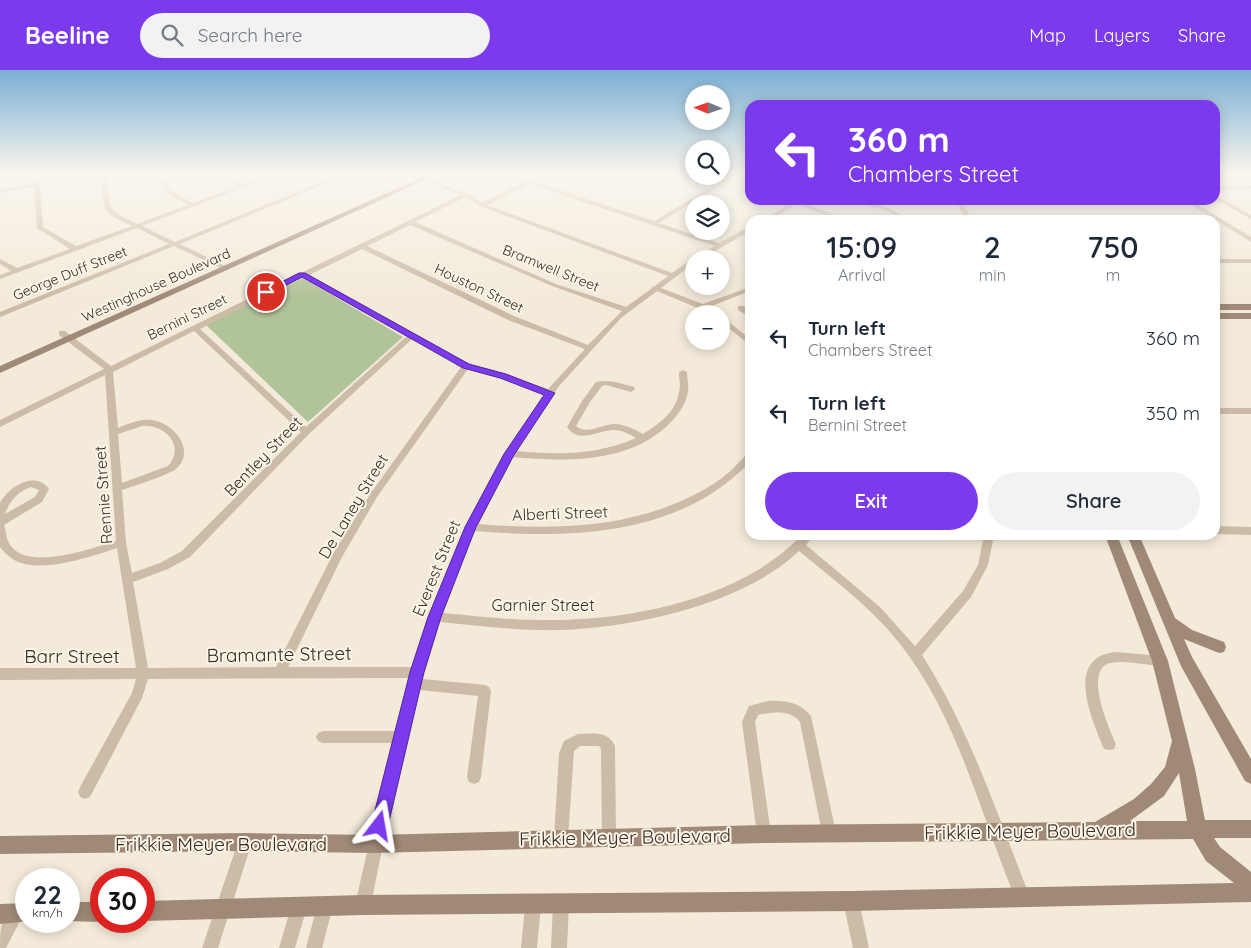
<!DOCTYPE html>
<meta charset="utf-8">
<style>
:root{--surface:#fff;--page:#f2f2f3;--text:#1f2937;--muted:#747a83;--accent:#7c3aed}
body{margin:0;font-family:Quicksand,sans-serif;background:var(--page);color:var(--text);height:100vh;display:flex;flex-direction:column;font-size:19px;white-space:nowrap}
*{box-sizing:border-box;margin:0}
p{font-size:16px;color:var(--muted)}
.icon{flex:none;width:28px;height:28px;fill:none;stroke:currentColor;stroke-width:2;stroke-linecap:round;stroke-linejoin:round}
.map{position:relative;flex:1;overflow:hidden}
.drawer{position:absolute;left:745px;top:145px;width:475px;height:325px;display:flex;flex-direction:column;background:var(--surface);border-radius:15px;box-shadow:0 2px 12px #0003}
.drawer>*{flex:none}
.top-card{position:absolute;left:745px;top:30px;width:475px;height:105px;border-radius:15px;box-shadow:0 2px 12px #0003;background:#7c3aed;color:#fff;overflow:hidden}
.needle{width:32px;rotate:272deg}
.buttons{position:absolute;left:685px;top:15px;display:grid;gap:10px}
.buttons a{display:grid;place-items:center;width:45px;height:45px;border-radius:50%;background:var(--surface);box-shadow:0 2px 12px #0003;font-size:25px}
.speed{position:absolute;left:15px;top:798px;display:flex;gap:10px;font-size:25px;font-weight:700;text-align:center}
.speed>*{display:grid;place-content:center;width:65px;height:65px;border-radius:50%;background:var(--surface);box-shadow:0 2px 12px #0003;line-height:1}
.speed small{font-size:12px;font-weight:400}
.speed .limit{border:8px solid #d22;background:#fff;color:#111}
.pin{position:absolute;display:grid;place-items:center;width:42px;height:42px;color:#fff;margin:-21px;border:2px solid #fff;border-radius:50%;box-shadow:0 1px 5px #0007}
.me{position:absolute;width:55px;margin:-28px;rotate:14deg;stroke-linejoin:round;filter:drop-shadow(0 0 4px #0008)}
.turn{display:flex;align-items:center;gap:18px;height:105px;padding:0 20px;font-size:22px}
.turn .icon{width:65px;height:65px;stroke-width:2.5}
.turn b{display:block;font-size:35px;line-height:42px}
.eta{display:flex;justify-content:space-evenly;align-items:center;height:85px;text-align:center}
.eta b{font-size:30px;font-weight:600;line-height:35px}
.action{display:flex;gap:10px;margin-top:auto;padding:10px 20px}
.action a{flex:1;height:58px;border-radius:30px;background:var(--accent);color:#fff;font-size:20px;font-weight:600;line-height:58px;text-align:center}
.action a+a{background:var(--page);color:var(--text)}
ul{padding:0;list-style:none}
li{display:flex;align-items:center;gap:15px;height:75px;padding:0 20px}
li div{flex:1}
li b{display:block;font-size:19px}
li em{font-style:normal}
header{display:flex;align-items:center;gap:30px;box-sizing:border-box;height:70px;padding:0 25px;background:var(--accent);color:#fff}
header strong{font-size:24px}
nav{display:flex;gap:28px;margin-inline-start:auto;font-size:18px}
.search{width:350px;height:45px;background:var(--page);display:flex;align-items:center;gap:12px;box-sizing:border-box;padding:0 18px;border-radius:28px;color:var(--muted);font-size:19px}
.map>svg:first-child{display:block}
.green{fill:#b1c399}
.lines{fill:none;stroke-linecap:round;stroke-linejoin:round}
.street{fill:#ccbba6;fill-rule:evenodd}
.secondary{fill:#a08a77;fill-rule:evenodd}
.route{fill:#7c3aed;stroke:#51269a}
.labels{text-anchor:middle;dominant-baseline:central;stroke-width:4;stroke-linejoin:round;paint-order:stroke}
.far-street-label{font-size:14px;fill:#382e27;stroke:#fbf4e7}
.street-label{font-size:16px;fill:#382e27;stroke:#fbf4e7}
.near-street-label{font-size:19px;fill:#382e27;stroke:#fbf4e7}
</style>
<header>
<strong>Beeline</strong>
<div class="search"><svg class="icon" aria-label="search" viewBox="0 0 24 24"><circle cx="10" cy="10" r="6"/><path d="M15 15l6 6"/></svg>Search here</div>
<nav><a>Map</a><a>Layers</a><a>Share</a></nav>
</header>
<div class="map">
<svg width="1251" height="878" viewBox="0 0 1251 878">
<rect width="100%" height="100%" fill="#f3eada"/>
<!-- green -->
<polygon class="green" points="303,208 403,267 308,352 206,255"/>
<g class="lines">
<!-- street -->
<g class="street">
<path d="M33,105h6l4,52 33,19 56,-20 -22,-11 -6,-8 -3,-32h6c3,35 -2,33 30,49l51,-19 -23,-13 -7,-17h6l5,15 24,13 44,-16 -20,-12h7l18,10 25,-10h8l-133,51 33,16 163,-67h8l-166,69 47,23v2h-4l-49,-23 -174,71v-5l169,-68 -32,-16 -137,51v-4l11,-4 -11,-7v-5l17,9 53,-19 -33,-21 -3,-41 -34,6v-4l34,-5z"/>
<path d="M409,105h8l51,19 14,9 57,-28h7l-12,7 120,39 77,-46h6l-78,48 60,20 31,-17v5l-49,28h-7v4l-33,25 42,16 47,-17v4l-41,16 8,7h-8l-9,-5 -43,-18 -36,27 -62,68 -43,65c42,4 82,4 120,-13 -7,-4 -14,-8 -22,-8 -17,0 -34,15 -47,-3l15,-26 14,-19c13,-3 25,2 38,5l1,2 -4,3 -25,-7 -4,1 -12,16 -14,24c11,10 27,-3 40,-2 9,1 19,5 27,10 16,-10 33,-22 36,-42 2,-6 0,-13 0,-20l4,-2 4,2c0,6 2,13 1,19 -1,11 -9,22 -16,30 -40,43 -107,41 -160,36l-33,67c84,7 172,4 243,-46 9,-7 17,-16 25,-24l3,-1v9c-71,74 -178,77 -275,69l-7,14 -25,68c33,3 66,7 99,7 72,1 153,-13 216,-50 16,-10 31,-22 44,-35h12l-8,10 74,62 35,39 48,-55 15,-26 6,-30h10l-6,30 -17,32 -49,58c48,75 75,159 108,242l-3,5 -5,3 -5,-3c-37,-87 -58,-183 -117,-258 -28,-36 -66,-64 -101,-93 -55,53 -163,76 -238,79 -40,1 -81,-4 -121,-8l-17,57 62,6 4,2 2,4 -10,86 -2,5 -5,2 -5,-2 -2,-5 11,-81 -58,-6c-21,71 -35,143 -49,215l-3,5 -5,3 -5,-3 -3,-5 37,-162h-69l-5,-2 -2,-4 2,-4 5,-2h72l16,-53 -263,1 -6,19 -52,99 -5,2 -5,-2 -2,-5 2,-5 52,-94 4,-14 -136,1v-12h136l-19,-120c-27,9 -82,28 -106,10 -4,-3 -8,-7 -11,-11v-44c9,-16 34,-33 49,-14l-7,13 -38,23c2,5 2,13 5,18 16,30 83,5 107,-2l-11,-166 -105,52v-7l104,-51 -45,-34v-4h6l46,35 188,-92 1,-1 3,-1 158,-77zM530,114l185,62 -23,13 -20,14 -185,-68zM466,127l14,9 188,70 -13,10 -3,1 -1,2 -25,18 -70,-23 -141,-62zM410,155l142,61 70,25 -34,34 -74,-29 -147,-70zM362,179l146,71 77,29 -37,40 -42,-15 -37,-10 -160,-89zM303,208l104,58 -101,91 -106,-98zM194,261l107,101 -119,119 -22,12 -28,10 -6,-30 -4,-53c12,-4 46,-15 54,-21 21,-19 -3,-47 -25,-49 -11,-1 -23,4 -33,8l-5,-56zM412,269l49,28 -90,126 -37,59 -58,115 -128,1 -15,-86 35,-13 22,-12 119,-123zM468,299l32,9 45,16 -45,67 -34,66 -34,86 -4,4 2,3 -16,47h-126l54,-110 35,-60zM142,356c23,-2 44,20 26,40l-46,17 -4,-49zM31,417l8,3 -4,7 -30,17c4,-12 13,-23 26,-27z"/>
<polygon points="1251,115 1251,119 1215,121 1215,117"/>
<polygon points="1215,125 1251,145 1251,149 1215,129"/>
<polygon points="803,130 801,132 847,150 838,150 797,134 770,150 763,150 794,131"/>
<path d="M846,130c18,0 39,5 54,14l1,6h-6v-4l-7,-5z"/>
<polygon points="956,130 962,130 969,145 1023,148 1026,150 965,150"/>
<polygon points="1183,130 1190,130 1251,167 1251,172"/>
<rect x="1215" y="189" width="36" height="4"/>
<polygon points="738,236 744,236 750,241 750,247 738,240"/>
<polygon points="721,246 750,269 750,275 721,252"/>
<rect x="1215" y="338" width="36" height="6"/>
<polygon points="1215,456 1251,457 1251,465 1215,464"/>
<path d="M1117,582l43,4 4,1 2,4 -2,4 -4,1c-16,-1 -35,-6 -50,-3 -27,7 -1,65 6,81l-2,5 -5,1 -5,-1c-12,-30 -41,-93 13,-97z"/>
<path d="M768,631c16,-1 32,1 43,15l25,117 -2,5 -5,2 -5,-2 -2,-5 -22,-111c-10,-13 -28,-10 -42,-7l-3,7 16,112 -2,5 -5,2 -5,-2 -2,-5 -15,-112 7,-16z"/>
<path d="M578,664c14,0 30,-4 37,12l1,91 -2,5 -5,2 -5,-2 -2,-5 -1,-88 -2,-3h-19l-6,5 -6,87 -2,5 -5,2 -5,-2 -2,-5 5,-85 5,-12z"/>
<polygon points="245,765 250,767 252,772 218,878 202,878 238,772 240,767"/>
<polygon points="851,823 856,826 859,831 869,878 853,878 843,831 846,826"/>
<polygon points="533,827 538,830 541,835 537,878 521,878 525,835 528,830"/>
<polygon points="561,827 566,830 569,835 567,878 551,878 553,835 556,830"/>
<polygon points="325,828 330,831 333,836 322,878 306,878 317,836 320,831"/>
<polygon points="299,829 304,832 307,837 295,878 279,878 291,837 294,832"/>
<path d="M16,835l6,2 2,6 -18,35h-6c0,-15 0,-36 16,-43z"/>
</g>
<!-- secondary -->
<g class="secondary">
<polygon points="427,105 436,105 0,303 0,296"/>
<polygon points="1243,105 1251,105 1251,110"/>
<rect x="1215" y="234" width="36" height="6"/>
<rect x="1215" y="243" width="36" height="6"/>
<path d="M1105,465h12l51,126 27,108 10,51h46v18h-37l6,9 31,25v30l-400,9 -488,4 -219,6v-20l219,-6 488,-4 383,-8 -28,-22 -13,-22 -429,4 -389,10 -130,-2 -245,3v-18l245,-3 130,2 389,-10 331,-3 39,-23 17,-15 14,-17 7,-26 -20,-80zM1179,703l8,48h-57l34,-25z"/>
<polygon points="1127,465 1139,465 1175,548 1192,560 1224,572 1226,577 1224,582 1219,583 1184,569 1192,587 1251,689 1251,714 1245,711 1181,596"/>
<polygon points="69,832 101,832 102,851 101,852 68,851"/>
<polygon points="26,833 26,851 30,851 0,854 0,834"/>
</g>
</g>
<!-- sky -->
<linearGradient id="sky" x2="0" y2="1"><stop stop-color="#7bb0d2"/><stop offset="0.46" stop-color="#faf6ee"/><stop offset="1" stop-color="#faf6ee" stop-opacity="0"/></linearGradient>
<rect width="1251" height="228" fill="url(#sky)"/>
<!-- route -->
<polygon class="route" points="299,203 305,203 469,294 506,304 555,323 514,385 476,457 441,547 424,602 388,756 385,762 379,764 374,762 371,756 410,602 428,547 465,457 504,384 544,325 500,308 463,298 302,207 269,224 262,222"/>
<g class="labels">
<!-- far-street labels -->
<g class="far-street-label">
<text transform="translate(551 198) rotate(22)">Bramwell Street</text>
<text transform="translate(70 203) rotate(-22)">George Duff Street</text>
<text transform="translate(156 215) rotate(-24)">Westinghouse Boulevard</text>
<text transform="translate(479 218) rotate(25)">Houston Street</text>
<text transform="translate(187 247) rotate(-26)">Bernini Street</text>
</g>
<!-- street labels -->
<g class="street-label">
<text transform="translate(263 386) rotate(-46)">Bentley Street</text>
<text transform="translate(103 425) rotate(-94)">Rennie Street</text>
<text transform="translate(353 436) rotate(-59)">De Laney Street</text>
<text transform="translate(560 443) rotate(-2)">Alberti Street</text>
<text transform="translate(436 498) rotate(-68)">Everest Street</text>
<text x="543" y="535">Garnier Street</text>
</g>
<!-- near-street labels -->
<g class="near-street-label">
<text transform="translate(279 584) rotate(-1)">Bramante Street</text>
<text x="72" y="586">Barr Street</text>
<text transform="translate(1030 761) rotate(-1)">Frikkie Meyer Boulevard</text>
<text transform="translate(625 767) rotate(-1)">Frikkie Meyer Boulevard</text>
<text x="221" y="774">Frikkie Meyer Boulevard</text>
</g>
</g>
</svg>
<div class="buttons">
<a><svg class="needle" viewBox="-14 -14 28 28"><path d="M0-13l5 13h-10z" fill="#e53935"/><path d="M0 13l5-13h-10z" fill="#747a83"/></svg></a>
<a><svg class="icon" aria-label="search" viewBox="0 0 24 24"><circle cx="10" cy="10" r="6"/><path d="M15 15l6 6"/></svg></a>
<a><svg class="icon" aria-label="layers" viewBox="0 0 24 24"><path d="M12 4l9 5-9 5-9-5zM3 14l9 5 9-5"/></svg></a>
<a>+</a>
<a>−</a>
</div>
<div class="speed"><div>22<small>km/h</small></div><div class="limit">30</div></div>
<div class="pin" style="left:266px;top:222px;background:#d93025"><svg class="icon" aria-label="arrive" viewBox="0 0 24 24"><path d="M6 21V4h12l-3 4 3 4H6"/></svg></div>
<svg class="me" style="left:379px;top:756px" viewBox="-20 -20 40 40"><path d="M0-17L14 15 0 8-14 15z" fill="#7c3aed" stroke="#fff" stroke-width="4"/></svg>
<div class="top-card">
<div class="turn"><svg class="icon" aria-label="left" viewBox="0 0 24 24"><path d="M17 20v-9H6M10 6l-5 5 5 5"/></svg><div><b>360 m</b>Chambers Street</div></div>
</div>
<section class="drawer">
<div class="eta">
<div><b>15:09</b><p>Arrival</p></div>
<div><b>2</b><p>min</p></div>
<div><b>750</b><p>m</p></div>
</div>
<ul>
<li><svg class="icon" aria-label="left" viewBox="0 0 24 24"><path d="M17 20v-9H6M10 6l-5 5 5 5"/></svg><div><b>Turn left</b><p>Chambers Street</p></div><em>360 m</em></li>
<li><svg class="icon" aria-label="left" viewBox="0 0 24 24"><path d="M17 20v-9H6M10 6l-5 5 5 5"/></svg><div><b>Turn left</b><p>Bernini Street</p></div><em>350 m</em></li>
</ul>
<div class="action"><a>Exit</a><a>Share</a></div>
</section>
</div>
